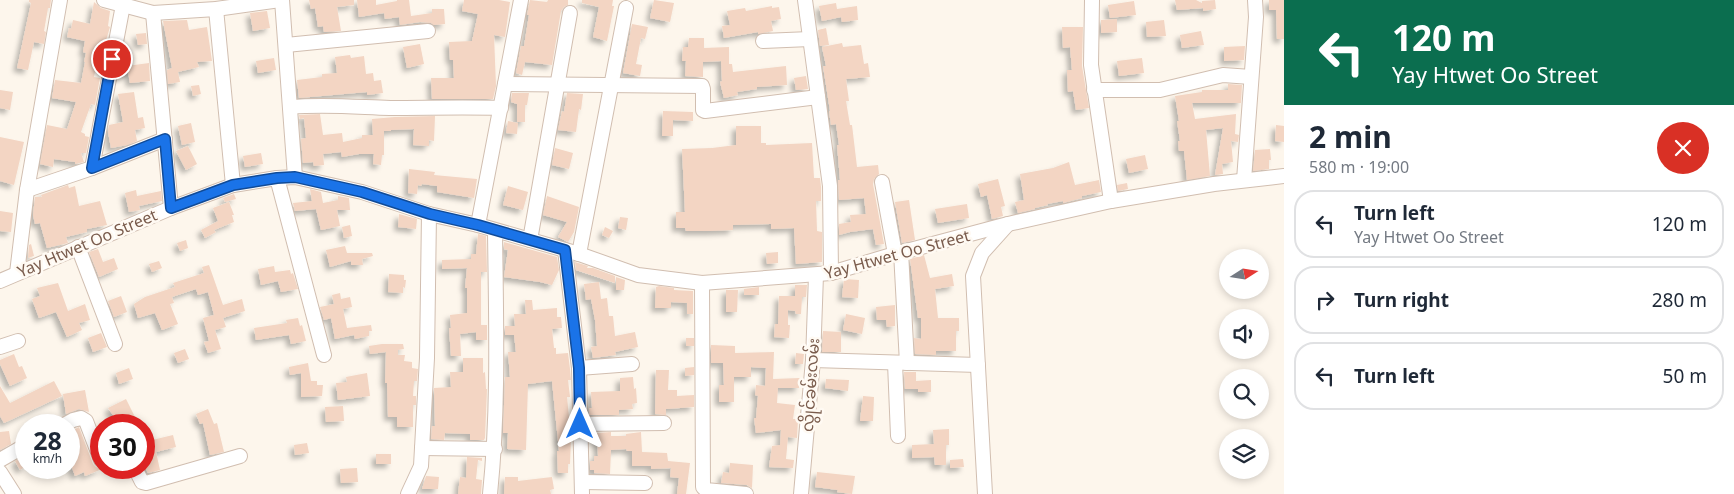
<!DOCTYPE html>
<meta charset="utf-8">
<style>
:root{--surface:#fff;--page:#f2f2f3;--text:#1f2937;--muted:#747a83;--line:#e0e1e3}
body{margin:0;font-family:"Noto Sans","Noto Sans Myanmar",sans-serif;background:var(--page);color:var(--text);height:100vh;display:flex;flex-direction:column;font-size:19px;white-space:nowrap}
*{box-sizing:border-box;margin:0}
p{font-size:16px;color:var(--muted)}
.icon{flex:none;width:28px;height:28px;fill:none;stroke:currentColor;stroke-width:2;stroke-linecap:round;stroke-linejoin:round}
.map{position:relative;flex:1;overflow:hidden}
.drawer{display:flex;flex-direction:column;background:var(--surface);width:450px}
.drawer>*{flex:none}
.hud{background:#0b6e4f;color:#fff;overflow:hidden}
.needle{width:32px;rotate:78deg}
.controls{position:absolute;left:1219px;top:249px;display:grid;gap:10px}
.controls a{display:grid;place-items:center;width:50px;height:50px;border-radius:50%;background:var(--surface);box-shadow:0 2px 8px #0003;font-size:25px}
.speed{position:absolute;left:15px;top:414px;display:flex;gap:10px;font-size:25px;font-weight:700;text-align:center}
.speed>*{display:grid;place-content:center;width:65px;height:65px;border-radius:50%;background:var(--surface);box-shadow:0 2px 8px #0003;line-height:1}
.speed small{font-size:12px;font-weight:400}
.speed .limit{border:8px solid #d22;background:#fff;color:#111}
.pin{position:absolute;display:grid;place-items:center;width:42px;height:42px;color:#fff;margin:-21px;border:2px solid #fff;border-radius:50%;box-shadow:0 1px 5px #0007}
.me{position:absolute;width:55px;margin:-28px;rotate:0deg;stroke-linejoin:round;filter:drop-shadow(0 0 4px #0008)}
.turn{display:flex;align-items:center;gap:18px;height:105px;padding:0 25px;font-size:22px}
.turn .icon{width:65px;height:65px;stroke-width:2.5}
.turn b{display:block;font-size:35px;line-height:42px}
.round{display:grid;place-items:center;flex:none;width:52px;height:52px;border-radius:26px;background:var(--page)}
.headline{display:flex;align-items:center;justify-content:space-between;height:85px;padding:0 25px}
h1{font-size:30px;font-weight:700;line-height:38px}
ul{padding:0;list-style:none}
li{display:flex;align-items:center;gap:15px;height:68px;margin:0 10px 8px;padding:0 15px;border:2px solid var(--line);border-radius:20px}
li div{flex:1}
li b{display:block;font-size:19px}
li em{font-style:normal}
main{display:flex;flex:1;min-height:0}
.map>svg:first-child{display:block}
.building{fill:#f3d5c3;filter:url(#shadow)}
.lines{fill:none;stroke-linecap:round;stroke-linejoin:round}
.minor-casing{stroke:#d1beb0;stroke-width:16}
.minor{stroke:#fff;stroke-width:14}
.route-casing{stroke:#114b97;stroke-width:12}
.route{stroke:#1a73e8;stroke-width:9}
.labels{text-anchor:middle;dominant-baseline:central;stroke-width:5;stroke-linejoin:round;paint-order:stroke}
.street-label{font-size:16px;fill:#7a5c4d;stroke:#fffaf3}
</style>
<main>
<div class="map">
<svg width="1284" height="494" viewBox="0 0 1284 494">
<defs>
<filter id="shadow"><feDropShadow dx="-4" dy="4" stdDeviation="2.5" flood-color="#0004"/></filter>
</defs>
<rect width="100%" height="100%" fill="#fdf6ec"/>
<!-- building -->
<g class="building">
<polygon points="29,0 51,0 50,8 48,8 44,31 46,32 44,44 34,42 28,70 17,68 31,3 29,2"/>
<polygon points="309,0 354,0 354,5 337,7 341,31 324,32 323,26 318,27 315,8 311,9"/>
<polygon points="357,0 376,0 376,5 397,1 397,0 409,0 411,16 432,13 432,9 444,9 445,24 434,25 431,23 420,22 400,25 399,17 385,19 384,13 359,17"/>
<polygon points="464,0 499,0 510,2 505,37 494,35 496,86 493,99 432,99 431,78 454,78 453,60 450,60 449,42 472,41 478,14 462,11"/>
<polygon points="530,0 547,2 548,0 568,0 568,5 564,7 561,11 552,65 525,62 522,75 516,73 521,46 524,46 529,15 527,15"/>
<polygon points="582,0 613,0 612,6 614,6 607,41 593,37 599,7 582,3"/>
<polygon points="654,0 674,3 670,22 650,18"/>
<polygon points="1175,0 1196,0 1202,3 1202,1 1215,0 1216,9 1203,11 1203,8 1177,10"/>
<polygon points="1269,0 1284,0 1284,39 1277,39 1276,10 1269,10"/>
<polygon points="1134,1 1136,15 1110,18 1108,5"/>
<polygon points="94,2 101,8 110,11 108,26 110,27 101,57 98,56 94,77 100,78 95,105 91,104 81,132 85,134 85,136 89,137 86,153 81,153 84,162 75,164 75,162 54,159 53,167 40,164 47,125 67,129 76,102 52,98 55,80 81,83 85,62 84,62 86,53 83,52 85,41 67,37 69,28 71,29 73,20 90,24"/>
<polygon points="836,3 837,9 857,6 858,20 842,22 841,17 822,21 819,6"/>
<polygon points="772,6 772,8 779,7 781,19 771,21 773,31 758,34 758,32 724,38 722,26 730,25 727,11 745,8 746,11"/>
<polygon points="267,11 270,28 253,31 250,13"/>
<polygon points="1117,19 1117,32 1101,33 1101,20"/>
<polygon points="187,20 189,30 207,27 212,61 197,62 199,67 178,72 180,82 168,84 167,70 172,68 163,21"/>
<polygon points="1164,20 1166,36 1147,37 1146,22"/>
<polygon points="632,24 648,27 645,39 641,38 636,64 642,65 640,76 623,73"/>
<polygon points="1062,27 1083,27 1082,66 1089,108 1076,110 1073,91 1068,92 1067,70 1072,70 1070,47 1063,48"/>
<polygon points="826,28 829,45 820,46 818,30"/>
<polygon points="1201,31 1204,45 1182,48 1180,35"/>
<polygon points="146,33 147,44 138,45 136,34"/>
<polygon points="689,38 704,38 704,48 729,47 729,64 732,64 733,72 786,66 787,85 757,87 757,89 737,92 738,95 724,98 720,82 722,81 721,61 703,62 703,77 685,76 686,61 682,61 683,47 688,47"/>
<polygon points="842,43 843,47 861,45 864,64 868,63 870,77 846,79 849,101 846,101 850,125 852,125 857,167 878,165 879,174 874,179 873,184 884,244 876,245 873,229 850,232 839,235 839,224 851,222 850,215 866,214 864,198 839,200 838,180 840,180 837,145 839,145 836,124 831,125 829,111 830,111 823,66 826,66 822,47"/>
<polygon points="420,44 424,64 407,68 403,47"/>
<polygon points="1245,46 1244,60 1224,61 1224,47"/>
<polygon points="350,55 351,58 364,56 366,74 373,73 374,81 381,80 383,93 367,95 367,92 299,98 297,80 322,77 322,74 337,73 335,57"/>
<polygon points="274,58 276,70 258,73 256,61"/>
<polygon points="1142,58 1144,73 1119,76 1117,61"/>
<polygon points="149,63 150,81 130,83 127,66"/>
<polygon points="806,76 808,89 796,90 794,78"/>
<polygon points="1228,84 1242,85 1241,103 1192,103 1195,119 1236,114 1235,134 1239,135 1238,142 1231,141 1233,162 1222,164 1223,174 1215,175 1223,128 1206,130 1210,176 1187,180 1184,151 1179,151 1178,141 1180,141 1177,121 1179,121 1175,96 1202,92 1202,90 1228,90"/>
<polygon points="199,85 201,94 193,96 191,86"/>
<polygon points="0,90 13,92 10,110 0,108"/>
<polygon points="134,92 138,118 143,117 145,128 135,130 137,141 127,145 111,148 108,132 109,125 123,122 118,94"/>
<polygon points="512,93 529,93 527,105 525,105 525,122 517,122 517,104 511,102"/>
<polygon points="567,93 583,94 581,110 579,109 576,132 558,130 562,111 564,112"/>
<polygon points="663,111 693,112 693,121 673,120 673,136 662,136"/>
<polygon points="320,114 323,135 342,133 343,142 362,138 362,135 373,135 372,119 395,117 435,116 434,141 429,140 429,146 413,145 414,129 391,130 391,131 384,131 384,155 382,155 381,165 373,164 374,154 359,154 342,157 341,152 323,154 324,165 314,166 313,162 303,163 301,139 306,138 304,118 300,119 299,115"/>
<polygon points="508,121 518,123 517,134 506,133"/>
<polygon points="191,123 195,142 182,145 178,126"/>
<polygon points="1276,125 1284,126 1284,142 1275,141"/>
<polygon points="736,126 761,126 761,143 766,143 766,145 812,143 814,178 820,178 821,187 821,201 816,201 817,231 822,232 822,262 796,264 794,228 771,229 771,224 733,225 733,230 710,231 686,231 685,228 676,228 676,212 685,212 682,149 712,148 736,145"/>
<polygon points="0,137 24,142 14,185 0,181"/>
<polygon points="188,146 197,164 186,170 176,151"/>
<polygon points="555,148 573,153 569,169 552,165"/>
<polygon points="1270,149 1271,160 1269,160 1269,169 1253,171 1255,150"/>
<polygon points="261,153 263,164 245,167 243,156"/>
<polygon points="1145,155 1148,169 1129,173 1126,159"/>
<polygon points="1069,162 1075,185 1099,180 1101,192 1082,196 1082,198 1063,203 1063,201 1047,204 1048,205 1035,208 1035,209 1018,213 1015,202 1024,200 1020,174 1053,168"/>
<polygon points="409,169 435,172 434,175 477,179 474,198 437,192 437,186 422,184 421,186 418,185 417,194 408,193"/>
<polygon points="998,179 1005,206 1001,207 1003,216 992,219 987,195 981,197 978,184"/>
<polygon points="1127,183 1128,189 1118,191 1117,185"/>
<polygon points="68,185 69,188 75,186 79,206 100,201 107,225 87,229 87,232 66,237 68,243 47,248 40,223 35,224 33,215 35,197 42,197 41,195"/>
<polygon points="508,186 528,192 523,210 503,205"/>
<polygon points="310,189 321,192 323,203 338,200 338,196 349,198 350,210 337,210 340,226 321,230 316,209 295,211 293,203 312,201"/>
<polygon points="136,190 137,196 161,191 162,201 139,206 140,210 129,212 125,193"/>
<polygon points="234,194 236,199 225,202 223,198"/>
<polygon points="547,196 579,207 574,232 568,242 558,237 567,222 543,215"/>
<polygon points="909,200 915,240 902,243 895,202"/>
<polygon points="229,202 234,215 232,215 234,222 214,230 216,232 205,238 201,230 218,221 213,208"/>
<polygon points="967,204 969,218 938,223 935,209"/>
<polygon points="0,211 13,213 11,232 0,231"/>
<polygon points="399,214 417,219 416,229 398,227"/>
<polygon points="620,217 628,218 626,230 618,228"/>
<polygon points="350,225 352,236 344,238 342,227"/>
<polygon points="605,227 613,231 609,238 602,235"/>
<polygon points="478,234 486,236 487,272 481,272 481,325 487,325 487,340 476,340 476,332 460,334 461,356 451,356 449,328 451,328 450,315 467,313 467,288 465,288 467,268 442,269 442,260 471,259 471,254 476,254"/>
<polygon points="186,240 188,248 180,251 177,243"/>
<polygon points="504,242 557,257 559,270 552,285 540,282 504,277 508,250 504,249"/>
<polygon points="31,244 34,256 28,258 29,245"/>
<polygon points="345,246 347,253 372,253 373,256 362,259 363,265 351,265 351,261 330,267 326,250"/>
<polygon points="98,249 103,262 114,258 118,269 99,277 89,252"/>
<polygon points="778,252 778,263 767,264 766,253"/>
<polygon points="924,255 930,278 952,274 954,286 935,289 938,318 959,318 959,331 956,331 956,351 936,351 936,355 915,354 914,338 921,339 921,318 918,318 910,259"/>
<polygon points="159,261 162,268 152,272 149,264"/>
<polygon points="575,262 588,266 587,268 593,268 615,276 615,283 576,270"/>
<polygon points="209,265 223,305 242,299 245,311 223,318 226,327 215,330 221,349 208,353 204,342 209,341 203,318 214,315 208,292 198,295 196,289 172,297 174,303 170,304 178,324 162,330 155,313 138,318 134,304 145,297 175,287 173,283 204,273 202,267"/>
<polygon points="274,266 275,272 290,270 291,274 293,273 298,289 281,292 278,281 261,285 258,269"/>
<polygon points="389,274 404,275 404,280 406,280 405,288 403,287 403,293 388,292"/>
<polygon points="616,277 625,280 624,290 616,290"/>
<polygon points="844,279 859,280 858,298 842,297"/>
<polygon points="599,282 601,299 607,298 609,316 613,316 615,336 635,332 638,347 615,352 616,355 593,358 591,347 597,346 595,320 591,299 586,300 584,284"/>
<polygon points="58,283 68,311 85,304 90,320 79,323 82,330 67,337 56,312 39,318 32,299 40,296 37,288"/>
<polygon points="795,285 807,285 806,297 802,297 801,314 796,314 795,311 788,310 788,325 790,325 789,338 774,337 775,324 778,324 779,296 795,296"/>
<polygon points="659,286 674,288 674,290 693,291 693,314 687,314 687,303 671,302 671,308 655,308 656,287"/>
<polygon points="759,287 759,295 744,295 744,289"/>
<polygon points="726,290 738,290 737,312 726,312"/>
<polygon points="340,293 341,299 350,297 352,307 343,309 347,328 371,325 372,331 369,331 369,336 355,339 354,335 335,339 331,318 324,320 320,307 334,304 332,295"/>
<polygon points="121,296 127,312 114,317 108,301"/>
<polygon points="525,300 532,300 533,310 557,308 557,317 561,317 562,328 552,329 554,348 556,348 556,354 568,353 570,369 571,380 568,380 570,397 567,397 571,438 570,464 568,464 568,473 558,473 557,451 559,451 552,381 528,384 526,450 507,449 508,433 503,433 505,377 510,377 508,352 516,352 514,335 505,335 505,326 515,326 514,314 526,314"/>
<polygon points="895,305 895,326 887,327 886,320 877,320 876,307"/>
<polygon points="846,314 865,318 862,334 843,330"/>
<polygon points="298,318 300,326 302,325 306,341 291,344 289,335 256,340 254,328 287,323 286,320"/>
<polygon points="823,331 841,332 841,352 822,352"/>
<polygon points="101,333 107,347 93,352 88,338"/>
<rect x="686" y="338" width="8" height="8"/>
<polygon points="382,344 403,344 404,349 398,350 398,355 405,355 404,361 412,362 412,368 418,369 417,381 414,381 413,396 416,396 416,405 413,405 413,427 397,427 397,417 388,417 387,383 385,383 386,352 370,354 369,346"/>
<polygon points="711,345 735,346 735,353 774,352 773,379 800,378 799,388 778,388 777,403 795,405 793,419 798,419 797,438 788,437 786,459 794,460 793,468 769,467 772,446 780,445 781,430 756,433 754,418 756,418 758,396 755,395 756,385 765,386 766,368 751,367 751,377 734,377 734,402 719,402 719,385 724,385 723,363 711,363"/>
<polygon points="185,349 189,359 178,363 174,353"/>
<polygon points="796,353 804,354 803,364 795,364"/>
<polygon points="14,354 19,367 22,366 27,378 10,386 0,364 0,360"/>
<polygon points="463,358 483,358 483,373 485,372 486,389 487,389 485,438 484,440 470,440 470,434 445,433 444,440 431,439 432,426 435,426 434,388 451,387 450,372 463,372"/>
<polygon points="308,363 311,381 317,381 317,385 323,385 322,396 301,397 301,373 290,375 289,367"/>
<polygon points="694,367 694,375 685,376 685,368"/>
<polygon points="129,368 133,379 119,384 116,373"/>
<polygon points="656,370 669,370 668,390 677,390 677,396 694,395 694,407 666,409 666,415 655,414"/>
<polygon points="904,372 916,372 916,381 931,380 931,392 918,392 918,389 905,389"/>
<polygon points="367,373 370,396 338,400 336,383 347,382 346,377"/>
<polygon points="633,377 634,389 636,388 637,403 632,404 633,409 619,410 619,415 589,415 589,408 592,408 591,392 620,391 620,378"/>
<polygon points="826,379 849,380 848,391 825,388"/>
<polygon points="54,381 62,396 4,423 0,416 0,386 10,403"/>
<polygon points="85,390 89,412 79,409 66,414 63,394"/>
<polygon points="863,396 874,397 873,421 860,421"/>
<polygon points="126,399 137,421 130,425 120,425 108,408"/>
<polygon points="343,406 344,421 326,422 325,407"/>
<polygon points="208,409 214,424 217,423 224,452 210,455 203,423 200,424 196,414"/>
<polygon points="79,427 93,464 96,467 102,469 85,476 84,472 75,476 71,465 74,463 69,451 69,432"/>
<polygon points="949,429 949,445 946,445 946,465 935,465 934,457 912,458 912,445 934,444 933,430"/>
<polygon points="9,431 11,444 0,450 0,432"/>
<polygon points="611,432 611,436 626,436 626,434 641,432 642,452 667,453 668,461 690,463 686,494 677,494 679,478 670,477 671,468 651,469 651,466 632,466 632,451 627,451 626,449 611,450 610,474 594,473 594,470 590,470 590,461 594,461 594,456 598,456 597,433"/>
<polygon points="173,435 176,447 156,452 160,470 148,473 144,466 144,442"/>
<polygon points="307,443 309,453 295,455 294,445"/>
<rect x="376" y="454" width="15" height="10"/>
<polygon points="22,457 26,466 20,470 15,461"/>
<polygon points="467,457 482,458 482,461 478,460 476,479 482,480 481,494 458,494 460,477 466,478"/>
<polygon points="963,459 964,467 950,468 950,460"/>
<polygon points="730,463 753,465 752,488 747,485 721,483 723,472 729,473"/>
<polygon points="357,468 358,482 341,483 340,469"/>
<polygon points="817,472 855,476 852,494 837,492 838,490 815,487"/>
<polygon points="426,476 439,477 438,489 422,489"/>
<polygon points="505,477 518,477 518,481 552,477 554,489 550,490 551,494 504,494"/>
</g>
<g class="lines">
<!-- minor casing -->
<g class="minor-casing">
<g id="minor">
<polyline points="104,0 153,13 216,9 280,0"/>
<polyline points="282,0 295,177"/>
<polyline points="805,0 830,186 831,273"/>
<polyline points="1092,0 1091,65 1111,201"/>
<polyline points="216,9 233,185"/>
<polyline points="153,13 171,208"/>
<polyline points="763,41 810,39"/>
<polyline points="286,45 428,31"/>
<polyline points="505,84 702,86 703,89 703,110 705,111 818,97"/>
<polyline points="1094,90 1160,90 1223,75 1251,77"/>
<path d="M291,107c33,-3 66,0 99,1 37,0 74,-1 111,0"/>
<polyline points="92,168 123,5"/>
<polyline points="277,178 324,355"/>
<polyline points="1244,180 1256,17 1255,0"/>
<polyline points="882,182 895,254"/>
<polyline points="27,190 92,168 165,139"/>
<polyline points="478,225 521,0"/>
<polyline points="530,240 570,13"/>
<polyline points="78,247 115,344"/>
<polyline points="565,250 579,368 582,494"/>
<polyline points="901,252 907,363"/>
<polyline points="579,254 626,8"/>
<polyline points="17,273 27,190 60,0"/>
<polyline points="0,281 171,208 233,185 277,178 295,177 362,192 429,214 478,225 579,254 638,275 702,283 831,273 895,254 1008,224 1111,201 1214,184 1284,176"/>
<polyline points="702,283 703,487 706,490 746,494"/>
<polyline points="0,347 18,341"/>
<polyline points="813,360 978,365"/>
<polyline points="895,363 898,436"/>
<polyline points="579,368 632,364"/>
<polyline points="580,424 664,423"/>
<polyline points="64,425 73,420 81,418 86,421 101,460"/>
<polyline points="422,448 495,449"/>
<polyline points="0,460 26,445"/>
<polyline points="135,468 142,482 146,483 240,456"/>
<polyline points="0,472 14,494"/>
<polyline points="583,482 645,483"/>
<polyline points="408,494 421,466 427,358 429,214"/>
<path d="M490,494c9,-87 6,-176 5,-263"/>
<polyline points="801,494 813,360 816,275"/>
<polyline points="985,494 973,276 982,253 1008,224"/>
</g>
</g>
<!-- minor -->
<use href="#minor" class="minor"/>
</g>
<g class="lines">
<!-- route casing -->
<g class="route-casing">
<polyline id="route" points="112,59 92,168 165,139 171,208 233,185 277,178 295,177 362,192 430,214 478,225 565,250 579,368 580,424"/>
</g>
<!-- route -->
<use href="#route" class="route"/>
</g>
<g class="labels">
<!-- street labels -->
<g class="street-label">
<text transform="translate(87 243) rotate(-23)">Yay Htwet Oo Street</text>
<text transform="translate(897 254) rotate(-15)">Yay Htwet Oo Street</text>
<text transform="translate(810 385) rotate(-86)">လွိုင်ခမ်းလမ်း</text>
</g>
</g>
</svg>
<div class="controls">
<a><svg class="needle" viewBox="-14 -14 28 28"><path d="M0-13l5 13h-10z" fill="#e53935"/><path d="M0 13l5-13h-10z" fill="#747a83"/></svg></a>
<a><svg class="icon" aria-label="sound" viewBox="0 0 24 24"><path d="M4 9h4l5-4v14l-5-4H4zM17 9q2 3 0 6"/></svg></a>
<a><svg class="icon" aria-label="search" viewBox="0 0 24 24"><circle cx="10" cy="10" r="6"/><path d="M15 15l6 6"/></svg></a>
<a><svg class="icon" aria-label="layers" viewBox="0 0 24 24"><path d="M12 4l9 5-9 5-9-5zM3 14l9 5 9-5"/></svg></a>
</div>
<div class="speed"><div>28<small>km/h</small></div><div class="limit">30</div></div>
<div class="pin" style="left:112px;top:59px;background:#d93025"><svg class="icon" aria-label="arrive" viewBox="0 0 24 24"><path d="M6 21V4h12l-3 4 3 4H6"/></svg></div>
<svg class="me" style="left:580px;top:424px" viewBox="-20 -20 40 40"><path d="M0-17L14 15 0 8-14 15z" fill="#1a73e8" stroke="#fff" stroke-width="4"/></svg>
</div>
<section class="drawer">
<div class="hud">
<div class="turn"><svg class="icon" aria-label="left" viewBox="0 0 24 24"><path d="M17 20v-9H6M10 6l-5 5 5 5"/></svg><div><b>120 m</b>Yay Htwet Oo Street</div></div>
</div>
<div class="headline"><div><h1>2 min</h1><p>580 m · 19:00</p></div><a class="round" style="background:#d93025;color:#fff"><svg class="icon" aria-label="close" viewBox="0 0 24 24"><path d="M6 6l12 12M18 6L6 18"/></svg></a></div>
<ul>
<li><svg class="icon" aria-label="left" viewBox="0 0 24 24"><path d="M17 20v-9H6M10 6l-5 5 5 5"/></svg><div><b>Turn left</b><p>Yay Htwet Oo Street</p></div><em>120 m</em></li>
<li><svg class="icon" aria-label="right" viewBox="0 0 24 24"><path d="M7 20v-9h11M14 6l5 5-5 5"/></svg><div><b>Turn right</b></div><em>280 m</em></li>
<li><svg class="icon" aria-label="left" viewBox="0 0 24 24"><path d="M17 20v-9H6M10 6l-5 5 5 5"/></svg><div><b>Turn left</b></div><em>50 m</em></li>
</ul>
</section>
</main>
